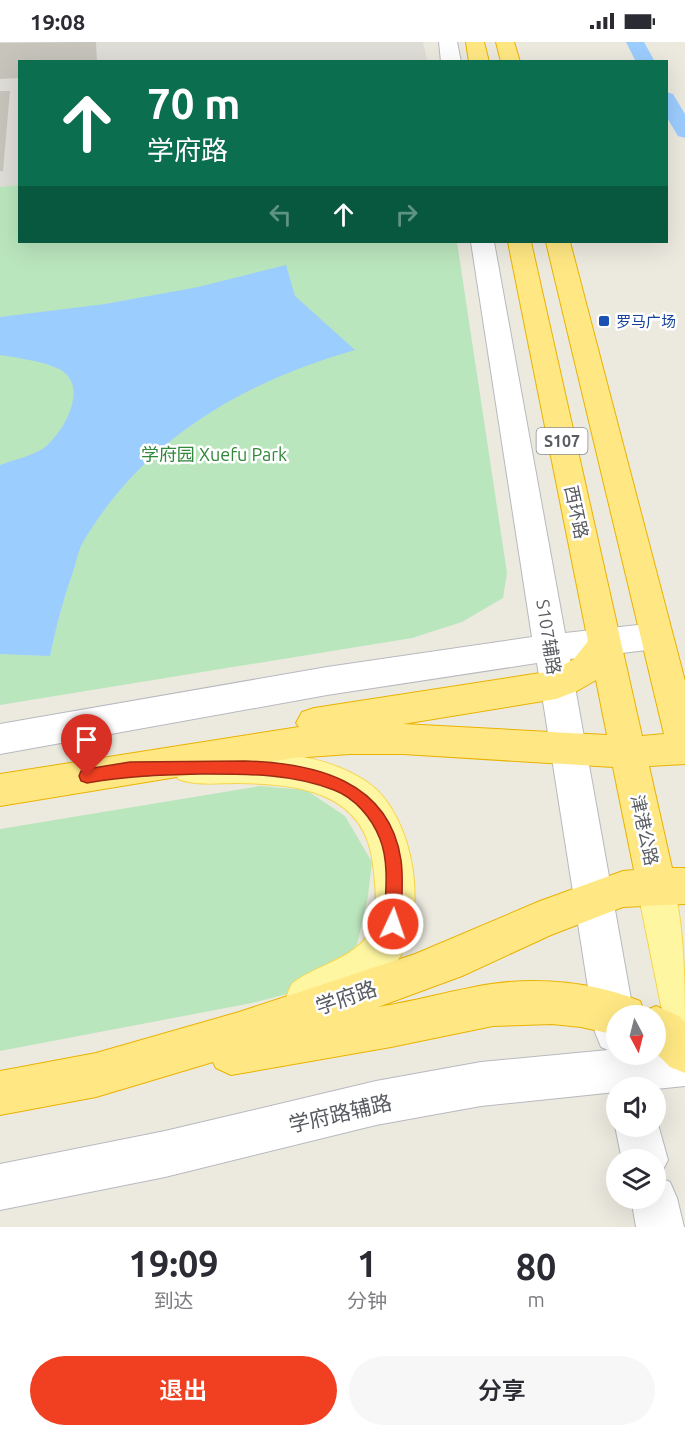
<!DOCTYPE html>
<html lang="zh">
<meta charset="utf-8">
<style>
:root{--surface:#fff;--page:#f7f7f7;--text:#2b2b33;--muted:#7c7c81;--accent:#f04021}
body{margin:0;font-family:Ubuntu,"Noto Sans SC",sans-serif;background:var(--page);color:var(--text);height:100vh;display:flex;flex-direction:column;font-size:22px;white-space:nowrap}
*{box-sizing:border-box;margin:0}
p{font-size:20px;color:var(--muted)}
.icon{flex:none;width:33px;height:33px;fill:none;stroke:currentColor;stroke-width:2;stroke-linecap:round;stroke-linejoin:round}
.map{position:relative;height:1185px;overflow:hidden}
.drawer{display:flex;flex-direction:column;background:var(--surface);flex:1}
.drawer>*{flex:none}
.top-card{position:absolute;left:18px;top:18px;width:650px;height:183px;border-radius:0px;box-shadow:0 6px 24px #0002;background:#0b6e4f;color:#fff;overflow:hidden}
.needle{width:39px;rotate:173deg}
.tools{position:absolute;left:606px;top:963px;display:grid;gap:12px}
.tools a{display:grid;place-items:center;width:60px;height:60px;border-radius:50%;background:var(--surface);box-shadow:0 6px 24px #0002;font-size:30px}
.pin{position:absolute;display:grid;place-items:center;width:51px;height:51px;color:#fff;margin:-62px -26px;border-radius:50% 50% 50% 0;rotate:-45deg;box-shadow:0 0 6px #0007}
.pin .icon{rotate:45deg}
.me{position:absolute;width:66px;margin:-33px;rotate:3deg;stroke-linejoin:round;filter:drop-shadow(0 0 4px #0008)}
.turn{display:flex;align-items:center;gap:21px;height:126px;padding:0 30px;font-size:27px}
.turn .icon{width:78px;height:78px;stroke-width:2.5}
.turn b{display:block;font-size:42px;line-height:51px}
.lanes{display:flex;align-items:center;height:57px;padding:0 30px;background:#0003;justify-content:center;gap:30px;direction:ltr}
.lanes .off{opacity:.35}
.eta{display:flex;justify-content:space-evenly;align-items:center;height:102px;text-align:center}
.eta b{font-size:36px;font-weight:600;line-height:42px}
.primary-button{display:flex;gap:12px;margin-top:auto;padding:12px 30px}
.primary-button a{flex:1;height:69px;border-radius:36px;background:var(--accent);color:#fff;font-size:24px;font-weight:600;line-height:69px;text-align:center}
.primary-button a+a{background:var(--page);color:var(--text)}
.status{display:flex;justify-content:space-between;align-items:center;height:42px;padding:0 30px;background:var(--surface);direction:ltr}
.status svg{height:16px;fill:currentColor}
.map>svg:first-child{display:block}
.industrial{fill:#dfddd7}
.green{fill:#bae6bd}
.water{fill:#9ccdff}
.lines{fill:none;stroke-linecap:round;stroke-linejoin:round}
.canal{fill:#9ccdff;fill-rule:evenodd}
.building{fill:#c7c4bc}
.minor-casing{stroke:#b7b9bf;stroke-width:2}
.major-casing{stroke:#f7d44d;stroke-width:2}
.highway-casing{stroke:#ebb200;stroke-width:2}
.minor{fill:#fff;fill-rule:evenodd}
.major{fill:#fff6a1;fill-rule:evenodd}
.highway{fill:#ffe883;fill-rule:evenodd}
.route{fill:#f04021;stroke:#9c2a15;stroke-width:1.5}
.transit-dot{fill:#1a4fb4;stroke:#fff;stroke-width:2}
.labels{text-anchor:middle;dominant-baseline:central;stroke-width:5;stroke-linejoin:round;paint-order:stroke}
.far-transit-label{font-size:15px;fill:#164399;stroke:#fff;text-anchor:start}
.shield{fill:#fff;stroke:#8a8c90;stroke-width:1.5}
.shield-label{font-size:16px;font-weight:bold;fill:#585b61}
.park-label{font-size:18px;fill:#31873b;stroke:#fff}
.street-label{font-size:18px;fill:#585b61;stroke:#fff}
.near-street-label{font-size:21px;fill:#585b61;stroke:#fff}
</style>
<div class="status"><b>19:08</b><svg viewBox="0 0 49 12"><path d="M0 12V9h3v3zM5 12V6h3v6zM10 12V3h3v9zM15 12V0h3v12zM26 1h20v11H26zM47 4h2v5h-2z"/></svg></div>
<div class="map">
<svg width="685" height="1185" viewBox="0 0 685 1185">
<rect width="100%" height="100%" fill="#eceadf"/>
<!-- industrial -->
<polygon class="industrial" points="0,0 423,0 427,19 20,20 19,143 0,145"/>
<!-- green -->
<g class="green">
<polygon points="19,143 20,200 457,200 507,531 503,556 462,580 412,596 0,663 0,145"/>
<polygon points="260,744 306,748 345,774 372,820 368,854 357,903 314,945 252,961 0,1009 0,787"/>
</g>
<!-- water -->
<path class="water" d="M286,223l9,31 60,54c-112,32 -211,89 -272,192 -5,9 -7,21 -10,30 -10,28 -17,55 -23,84l-50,-2v-189c13,-5 32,-9 44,-17 19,-15 47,-62 15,-79 -17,-8 -40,-11 -59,-14v-38l105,-13 93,-17z"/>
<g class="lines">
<!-- canal -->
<g class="canal">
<polygon points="626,0 644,0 655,20 636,20"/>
<polygon points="666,50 673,52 685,72 685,96 678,94 666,74"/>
</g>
</g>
<!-- building -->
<g class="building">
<polygon points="96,0 97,20 20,20 20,36 0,37 0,1"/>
<polygon points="0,49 10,49 3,129 0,129"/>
</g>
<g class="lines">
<!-- minor casing -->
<g class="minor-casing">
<g id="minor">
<polygon points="439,0 457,0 461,20 441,20"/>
<polygon points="471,200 494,200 565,591 656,581 668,585 673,594 668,603 656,607 570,617 634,974 616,974 616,1012 656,1012 656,1003 685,1000 685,1044 656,1047 616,1046 616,1050 481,1064 376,1083 165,1135 0,1168 0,1122 165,1089 376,1039 481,1020 608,1008 601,1005 595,990 537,621 327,653 0,712 0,682 327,625 532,595"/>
<polygon points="656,1075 668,1118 659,1135 670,1140 677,1156 684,1185 636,1185 631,1156 656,1156 656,1118 622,1118 615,1084 616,1079 616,1084 656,1084"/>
</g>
</g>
<!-- major casing -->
<g class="major-casing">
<g id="major">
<path d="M191,710c58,-1 126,-4 176,30 48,32 64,137 28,182 -20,26 -59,43 -88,55l-15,-6 -6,-15c2,-5 4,-13 8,-16 23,-17 60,-23 76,-50 10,-17 5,-48 3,-68 -8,-73 -76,-80 -136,-81 -20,0 -40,3 -59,-4l-5,-11 5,-11z"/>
<path d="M657,827l14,5c14,51 14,112 14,167l-15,-6 -6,-15 -27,-133 6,-13z"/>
</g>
</g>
<!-- highway casing -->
<g class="highway-casing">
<g id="highway">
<polygon points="466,0 484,0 489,20 469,20"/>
<polygon points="496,0 514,0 520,20 501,20"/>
<path d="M508,200h23l111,494 22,-2 -118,-492h24l115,439v83l-36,2 23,102h13v36l-62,3 -72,28 -89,41 -84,31c38,-6 75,-17 113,-23 48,-7 104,-2 149,17l4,10 12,-5 23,10 6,6v51l-15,-6 -14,-14v-37h-40v19l-35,-8 -29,-3 -59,2 -102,21 -160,28 -15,-7 -3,-6 -117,35 -96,18v-44l96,-18 143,-41 176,-58 125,-53 83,-30 11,-1 -21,-103 -210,-13h-53l-57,4 -293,48v-32l299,-47 -3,-4 6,-11 12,-4 239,-37 21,-12 14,-18zM596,638l11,55 -204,-11 153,-25 21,-8z"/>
</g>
</g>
<!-- minor -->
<use href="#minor" class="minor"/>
<!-- major -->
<use href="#major" class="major"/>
<!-- highway -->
<use href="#highway" class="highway"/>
</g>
<!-- route -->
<path class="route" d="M245,719c69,2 144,19 156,99 3,20 0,43 0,64l-3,6 -5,2 -6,-2 -3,-6c1,-27 6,-60 -4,-85 -8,-21 -25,-41 -46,-49 -43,-17 -89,-16 -134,-16 -40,1 -74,2 -113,9l-6,-2 -2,-5 2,-5 6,-2 43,-7z"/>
<!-- markers -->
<rect class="transit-dot" x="598" y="273" width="12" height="12" rx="3"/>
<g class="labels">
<!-- far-transit labels -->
<g class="far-transit-label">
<text x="616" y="279">罗马广场</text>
</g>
<!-- shield labels -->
<rect class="shield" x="536.5" y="386" width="51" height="26" rx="4.5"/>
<g class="shield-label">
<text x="562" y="399">S107</text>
</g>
<!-- park labels -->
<g class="park-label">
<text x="214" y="412">学府园 Xuefu Park</text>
</g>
<!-- street labels -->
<g class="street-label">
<text transform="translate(577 470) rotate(78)">西环路</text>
<text transform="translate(549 595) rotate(81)">S107辅路</text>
<text transform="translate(645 788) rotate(78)">津港公路</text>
</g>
<!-- near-street labels -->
<g class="near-street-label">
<text transform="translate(346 955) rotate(-19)">学府路</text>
<text transform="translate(340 1071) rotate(-13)">学府路辅路</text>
</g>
</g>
</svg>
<div class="tools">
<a><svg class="needle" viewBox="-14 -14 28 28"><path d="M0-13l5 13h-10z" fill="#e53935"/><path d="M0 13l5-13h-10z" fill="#7c7c81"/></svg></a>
<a><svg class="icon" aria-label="sound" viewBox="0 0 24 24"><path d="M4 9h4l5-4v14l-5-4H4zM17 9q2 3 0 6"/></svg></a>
<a><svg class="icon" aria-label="layers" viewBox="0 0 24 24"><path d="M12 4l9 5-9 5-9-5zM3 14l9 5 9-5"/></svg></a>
</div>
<div class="pin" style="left:87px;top:734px;background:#d93025"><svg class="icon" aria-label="arrive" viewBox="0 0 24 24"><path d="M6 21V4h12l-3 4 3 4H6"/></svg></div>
<svg class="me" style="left:393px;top:882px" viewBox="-20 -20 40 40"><circle r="17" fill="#f04021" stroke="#fff" stroke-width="3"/><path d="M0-11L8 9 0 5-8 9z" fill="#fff"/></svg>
<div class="top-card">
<div class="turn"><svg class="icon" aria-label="ahead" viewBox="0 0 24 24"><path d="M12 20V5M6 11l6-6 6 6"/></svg><div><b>70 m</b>学府路</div></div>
<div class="lanes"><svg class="icon off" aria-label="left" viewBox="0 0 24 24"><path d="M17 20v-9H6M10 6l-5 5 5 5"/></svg><svg class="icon" aria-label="ahead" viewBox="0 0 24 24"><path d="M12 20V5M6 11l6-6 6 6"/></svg><svg class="icon off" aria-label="right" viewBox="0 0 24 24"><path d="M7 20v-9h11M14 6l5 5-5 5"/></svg></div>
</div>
</div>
<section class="drawer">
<div class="eta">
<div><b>19:09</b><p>到达</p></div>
<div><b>1</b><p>分钟</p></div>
<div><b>80</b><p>m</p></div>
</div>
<div class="primary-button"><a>退出</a><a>分享</a></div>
</section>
